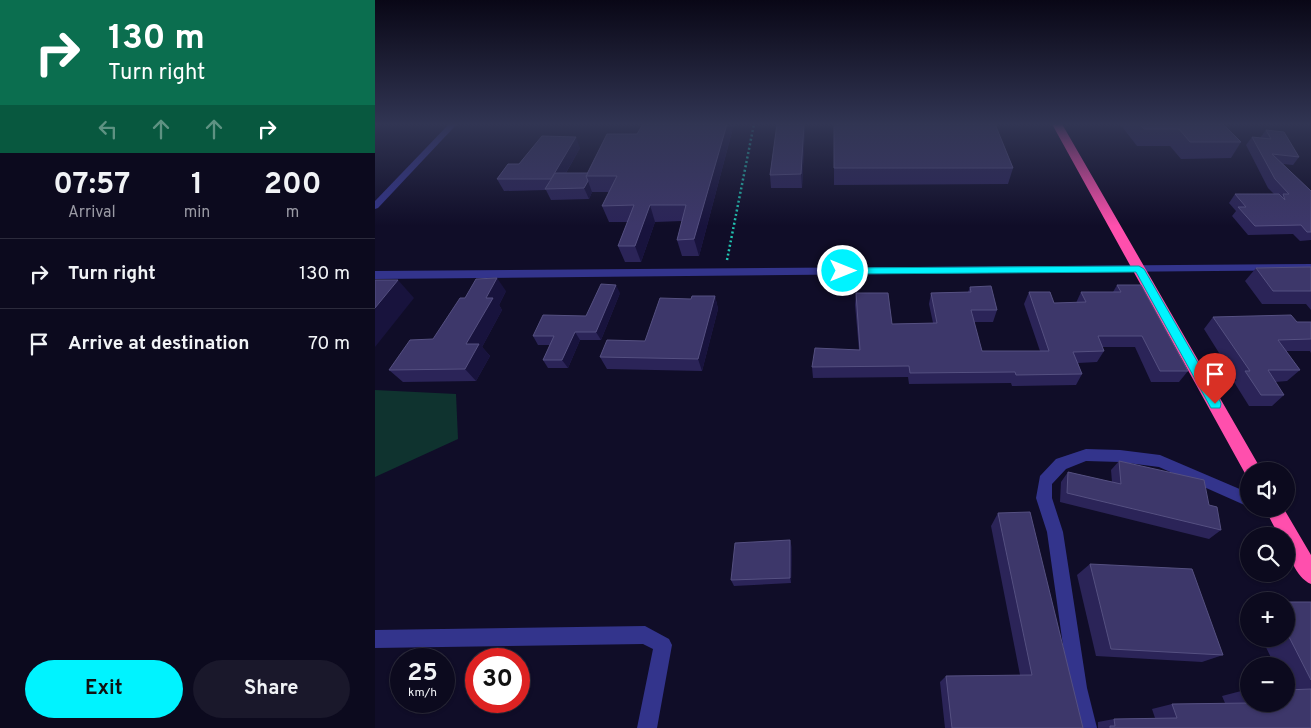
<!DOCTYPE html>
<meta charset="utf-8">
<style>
:root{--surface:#0c0a1e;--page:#1a182b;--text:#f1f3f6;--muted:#9a9aa4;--line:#2c2b3c;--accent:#00f3ff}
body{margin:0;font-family:Overpass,sans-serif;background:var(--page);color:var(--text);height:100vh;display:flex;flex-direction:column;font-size:19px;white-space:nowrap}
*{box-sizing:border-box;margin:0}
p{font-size:16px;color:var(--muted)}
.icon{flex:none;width:28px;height:28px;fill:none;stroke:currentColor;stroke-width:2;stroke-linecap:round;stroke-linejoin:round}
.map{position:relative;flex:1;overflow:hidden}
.side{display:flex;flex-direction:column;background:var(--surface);width:375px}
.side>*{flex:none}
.banner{background:#0b6e4f;color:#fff;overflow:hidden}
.buttons{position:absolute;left:865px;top:462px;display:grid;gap:10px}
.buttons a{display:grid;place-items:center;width:55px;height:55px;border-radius:50%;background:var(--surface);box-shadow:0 1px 4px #0004,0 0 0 1px var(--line);font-size:25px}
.speed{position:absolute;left:15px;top:648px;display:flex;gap:10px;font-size:25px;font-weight:700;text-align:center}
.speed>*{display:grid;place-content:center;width:65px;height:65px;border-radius:50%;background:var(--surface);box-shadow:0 1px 4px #0004,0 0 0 1px var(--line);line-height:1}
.speed small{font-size:12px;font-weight:400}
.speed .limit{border:8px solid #d22;background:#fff;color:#111}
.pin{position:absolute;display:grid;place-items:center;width:42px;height:42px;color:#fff;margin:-51px -21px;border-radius:50% 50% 50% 0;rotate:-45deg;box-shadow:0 0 5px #0007}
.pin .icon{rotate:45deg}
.me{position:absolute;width:55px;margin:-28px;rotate:90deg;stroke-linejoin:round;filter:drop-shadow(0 0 4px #0008)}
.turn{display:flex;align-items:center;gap:18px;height:105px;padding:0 25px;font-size:22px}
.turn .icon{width:65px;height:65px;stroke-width:2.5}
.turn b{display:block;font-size:35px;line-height:42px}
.lanes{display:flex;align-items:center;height:48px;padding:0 25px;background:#0003;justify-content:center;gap:25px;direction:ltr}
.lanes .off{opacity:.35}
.eta{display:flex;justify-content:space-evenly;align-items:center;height:85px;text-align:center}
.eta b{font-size:30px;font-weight:700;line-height:35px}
.action{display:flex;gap:10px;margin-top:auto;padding:10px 25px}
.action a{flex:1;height:58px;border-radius:30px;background:var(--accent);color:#111;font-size:20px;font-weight:700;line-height:58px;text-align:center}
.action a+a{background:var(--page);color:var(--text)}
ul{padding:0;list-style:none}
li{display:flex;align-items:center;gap:15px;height:70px;padding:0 25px;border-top:1px solid var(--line)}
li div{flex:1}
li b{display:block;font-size:19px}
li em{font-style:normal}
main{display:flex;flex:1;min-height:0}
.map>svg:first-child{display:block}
.green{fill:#0f332f}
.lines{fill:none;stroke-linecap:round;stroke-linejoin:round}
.path{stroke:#21c5b2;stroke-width:2.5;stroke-dasharray:2 2.5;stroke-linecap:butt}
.minor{fill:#33348c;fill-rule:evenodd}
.highway{fill:#ff4fad;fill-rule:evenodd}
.wall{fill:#2b2458}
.shaded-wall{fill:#18133d}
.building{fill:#3d376a;stroke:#555081}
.route{fill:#00f3ff;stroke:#009ea6}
</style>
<main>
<section class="side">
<div class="banner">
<div class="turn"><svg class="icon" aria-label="right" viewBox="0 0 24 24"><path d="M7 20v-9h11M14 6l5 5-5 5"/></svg><div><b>130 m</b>Turn right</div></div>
<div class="lanes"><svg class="icon off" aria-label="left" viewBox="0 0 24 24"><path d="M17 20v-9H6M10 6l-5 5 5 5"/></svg><svg class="icon off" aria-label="ahead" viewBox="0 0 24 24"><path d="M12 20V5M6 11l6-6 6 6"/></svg><svg class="icon off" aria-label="ahead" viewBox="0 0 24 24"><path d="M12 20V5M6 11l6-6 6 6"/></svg><svg class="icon" aria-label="right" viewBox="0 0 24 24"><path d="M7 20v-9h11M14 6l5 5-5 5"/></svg></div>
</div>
<div class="eta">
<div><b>07:57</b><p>Arrival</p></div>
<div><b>1</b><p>min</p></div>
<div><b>200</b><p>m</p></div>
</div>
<ul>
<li><svg class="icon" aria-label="right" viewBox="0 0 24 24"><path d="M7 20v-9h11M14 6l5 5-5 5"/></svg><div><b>Turn right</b></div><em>130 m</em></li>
<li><svg class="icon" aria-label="arrive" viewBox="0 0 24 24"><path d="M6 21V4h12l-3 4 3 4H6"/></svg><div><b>Arrive at destination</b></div><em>70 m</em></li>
</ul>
<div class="action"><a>Exit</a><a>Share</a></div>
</section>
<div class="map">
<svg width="936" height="728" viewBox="0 0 936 728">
<rect width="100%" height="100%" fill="#100d28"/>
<!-- green -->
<polygon class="green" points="0,390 81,394 83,439 0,477"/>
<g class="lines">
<!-- path -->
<polyline class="path" points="352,260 379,124"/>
<!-- minor -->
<g class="minor">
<polygon points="74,124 82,124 3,208 0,209 0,201"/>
<polygon points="936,264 936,270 0,279 0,271"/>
<polygon points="711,449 745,450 785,455 874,493 874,507 784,467 745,462 711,461 691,469 677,484 677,498 688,532 712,688 722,728 702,728 694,688 672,532 661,498 665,476 681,459"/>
<polygon points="270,626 294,639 297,645 282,728 262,728 278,649 268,644 0,648 0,630"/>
</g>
<!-- highway -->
<g class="highway">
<polygon points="677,124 687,124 887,471 874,471 874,477 872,477"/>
<path d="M890,509h19l27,46v29c-15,-6 -25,-32 -25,-48h-7z"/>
</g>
</g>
<!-- wall -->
<g class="wall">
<polygon points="268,124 359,124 324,256 307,256 302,240 307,221 280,222 266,262 250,262 243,246 253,222 234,222 227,206 234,192 217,192 214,199 176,200 171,190 129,191 122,179 144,164 205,148 191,173 213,173 262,134"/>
<polygon points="402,124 430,124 427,188 396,188 395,175"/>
<polygon points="745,124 848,124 866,142 856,158 806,159 795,146 762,146"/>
<polygon points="891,130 924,157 918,165 908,164 936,191 936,240 925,241 918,234 873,235 857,216 861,211 854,203 860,194 899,194 893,188 871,145 877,137 885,138"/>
<polygon points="459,168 638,168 633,184 459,185"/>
<polygon points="936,267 936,310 931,304 887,304 870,281 881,268"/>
<polygon points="742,285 813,371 804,382 776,382 760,347 727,347 729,351 722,362 703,363 707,374 701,385 637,386 636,383 534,384 533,377 438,378 437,367 484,350 480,305 481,293 517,324 558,323 554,304 556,293 593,292 595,287 622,310 618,322 599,322 607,351 665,351 649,304 654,292 679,303 701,303 706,292 738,292"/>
<polygon points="131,291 124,305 127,310 107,347 115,356 101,381 28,382 14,370 58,339"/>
<polygon points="245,293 226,340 205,340 193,368 173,368 168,360 175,345 163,345 158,336 211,316"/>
<polygon points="340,296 343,309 327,371 232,369 225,357 270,341 316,299"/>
<polygon points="838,317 922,322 936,322 936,353 935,351 911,351 925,370 912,381 900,382 909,395 897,406 874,406 859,382 861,380 829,329"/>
<polygon points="744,461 834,505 846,530 834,539 685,502 686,482 693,472 737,482 736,470"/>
<polygon points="623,513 708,728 570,728 565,682 571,676 645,675 616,526"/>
<polygon points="417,547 416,583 359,586 356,580"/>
<polygon points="715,564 848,655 827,662 721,656 702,575"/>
<polygon points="911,602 936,602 936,728 723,728 723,722 739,719 780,718 777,709 797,704 850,703 847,696 870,690 874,690 874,704 911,704 911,666 900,666 887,639 911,639"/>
</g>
<!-- shaded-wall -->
<g class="shaded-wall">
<polygon points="352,124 359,124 324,256 319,239"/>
<polygon points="429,124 430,124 430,127 427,188 426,174"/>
<polygon points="201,137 205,148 182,188 176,179"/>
<polygon points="213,181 217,192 214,199 209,188"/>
<polygon points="275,205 280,222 266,262 260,246"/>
<polygon points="122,278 131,291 124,305 127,310 107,347 115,356 101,381 90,369 91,344 111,298"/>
<polygon points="23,280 39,298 0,347 0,308"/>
<polygon points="241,285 245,293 226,340 221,332"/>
<polygon points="340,296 343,309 327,371 323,359"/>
<polygon points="200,332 205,340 193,368 187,360"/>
<polygon points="415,540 417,547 416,583 415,578"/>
</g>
<!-- building -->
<g class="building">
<polygon points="268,124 352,124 319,239 302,240 311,205 275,205 260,246 243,246 259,205 227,206 242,176 211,176 232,134 262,134"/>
<polygon points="402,124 429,124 426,174 395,175"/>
<polygon points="459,124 620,124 638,168 459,168"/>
<polygon points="765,124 848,124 866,142 815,142 804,129 769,129"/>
<polygon points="891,130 909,132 924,157 897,154 936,191 936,232 932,232 926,225 880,226 863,207 871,207 860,194 904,194 910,200 908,194 914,194 900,179 877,137 896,139"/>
<polygon points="167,136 201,137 176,179 122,179 133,164 144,164"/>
<polygon points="180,173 213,173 211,176 213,181 209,188 170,189"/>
<polygon points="936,267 936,291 898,291 881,268"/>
<polygon points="122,278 111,298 118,298 91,344 104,344 90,369 14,370 35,340 58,339 85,298 90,298 101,279"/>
<polygon points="0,280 23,280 0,308"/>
<polygon points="226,284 241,285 221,332 200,332 187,360 168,360 179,336 158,336 168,315 211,316"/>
<polygon points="742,285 766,285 813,371 785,371 767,336 723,336 729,351 698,352 707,374 641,375 640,372 535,373 534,366 437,367 440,348 485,350 481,293 513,293 517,324 562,323 556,293 596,292 595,287 616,286 622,310 596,310 607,351 674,351 654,292 675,292 679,303 711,302 706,292 746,292"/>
<polygon points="317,296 340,296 323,359 225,357 232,340 270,341 285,298 316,299"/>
<polygon points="916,315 922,322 936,322 936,339 903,340 925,370 893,370 909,395 886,395 870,371 875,371 838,317"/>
<polygon points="744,461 829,480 834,505 842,507 846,530 692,493 693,472 746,484"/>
<polygon points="655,512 708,728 577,728 571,676 657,675 623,513"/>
<polygon points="415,540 415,578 356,580 360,543"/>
<polygon points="715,564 817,569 848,655 736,649"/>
<polygon points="911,602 936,602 936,680 911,631"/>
<polygon points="936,689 936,728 735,728 735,726 740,726 739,719 802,718 797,704 874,703 874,704 911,704 911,690"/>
<polygon points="870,690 874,690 874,699"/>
</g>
<!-- sky -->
<linearGradient id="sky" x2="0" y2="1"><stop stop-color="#090716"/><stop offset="0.55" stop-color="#313553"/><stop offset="1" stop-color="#313553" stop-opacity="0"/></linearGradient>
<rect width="936" height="226" fill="url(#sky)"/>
<!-- route -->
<polygon class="route" points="764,266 769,269 845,401 846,404 845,408 836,408 761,272 468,274 463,271 468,268"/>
</svg>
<div class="buttons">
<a><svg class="icon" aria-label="sound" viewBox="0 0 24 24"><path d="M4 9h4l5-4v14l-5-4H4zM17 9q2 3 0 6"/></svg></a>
<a><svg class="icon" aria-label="search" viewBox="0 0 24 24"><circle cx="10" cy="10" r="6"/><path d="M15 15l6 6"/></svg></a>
<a>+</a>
<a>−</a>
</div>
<div class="speed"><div>25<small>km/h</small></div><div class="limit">30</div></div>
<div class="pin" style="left:840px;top:404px;background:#d93025"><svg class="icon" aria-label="arrive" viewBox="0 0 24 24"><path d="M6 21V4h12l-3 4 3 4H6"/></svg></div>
<svg class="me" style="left:468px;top:271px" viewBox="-20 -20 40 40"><circle r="17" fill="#00f3ff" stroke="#fff" stroke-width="3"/><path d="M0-11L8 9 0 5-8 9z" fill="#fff"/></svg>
</div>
</main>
